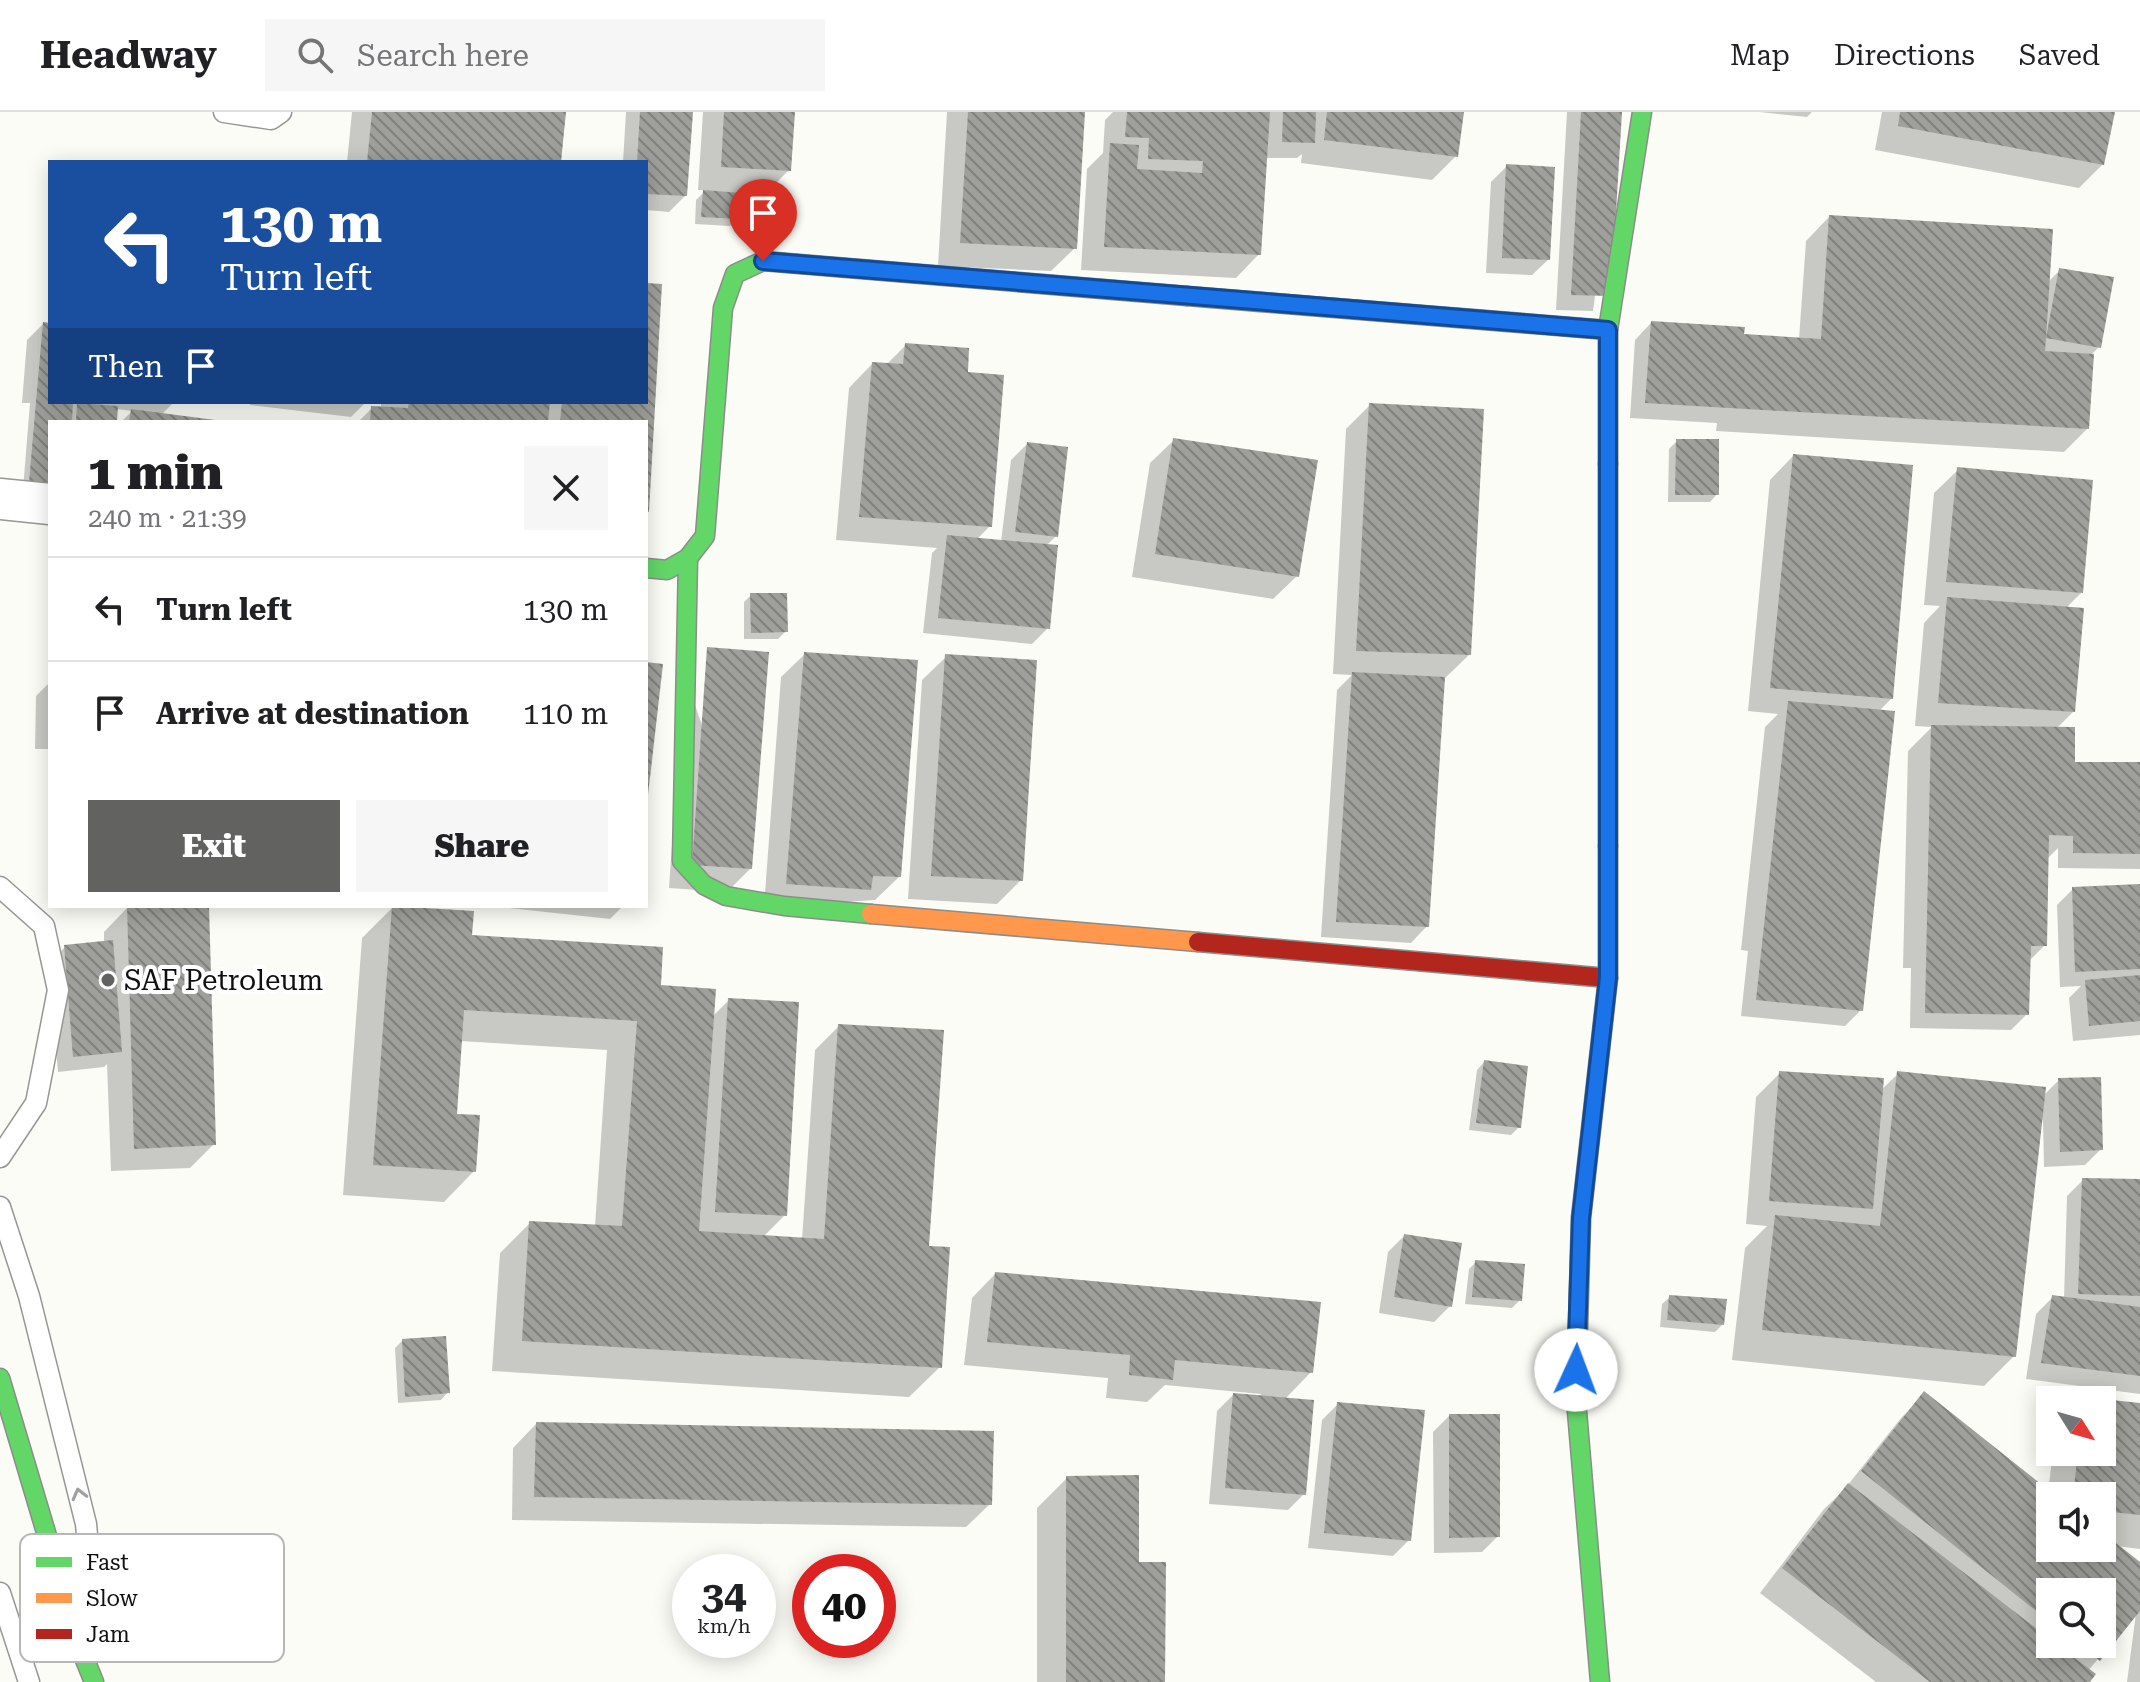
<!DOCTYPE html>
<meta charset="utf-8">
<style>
:root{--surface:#fff;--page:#f6f6f6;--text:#202124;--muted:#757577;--line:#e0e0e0;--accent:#626360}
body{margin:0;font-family:"Roboto Serif",serif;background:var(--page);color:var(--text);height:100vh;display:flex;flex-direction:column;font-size:30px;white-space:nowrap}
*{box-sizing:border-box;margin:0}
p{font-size:26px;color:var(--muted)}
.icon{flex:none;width:44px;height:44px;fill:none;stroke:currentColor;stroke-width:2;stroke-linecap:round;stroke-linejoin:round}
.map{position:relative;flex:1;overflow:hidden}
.details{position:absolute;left:48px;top:308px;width:600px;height:488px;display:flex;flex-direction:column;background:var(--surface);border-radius:0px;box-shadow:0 4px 20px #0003}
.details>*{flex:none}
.guide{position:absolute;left:48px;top:48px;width:600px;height:244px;border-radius:0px;box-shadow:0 4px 20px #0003;background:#1a4fa0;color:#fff;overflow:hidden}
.needle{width:52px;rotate:127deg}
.tools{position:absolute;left:2036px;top:1274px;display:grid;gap:16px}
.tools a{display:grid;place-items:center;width:80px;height:80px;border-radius:0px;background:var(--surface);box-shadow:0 4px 20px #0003;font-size:40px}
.speed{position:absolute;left:672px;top:1442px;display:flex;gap:16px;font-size:40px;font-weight:700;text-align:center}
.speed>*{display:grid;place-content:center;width:104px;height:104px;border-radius:50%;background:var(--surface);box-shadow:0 4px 20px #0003;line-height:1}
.speed small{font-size:20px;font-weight:400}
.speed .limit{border:12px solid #d22;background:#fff;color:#111}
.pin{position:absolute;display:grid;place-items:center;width:68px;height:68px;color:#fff;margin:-82px -34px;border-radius:50% 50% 50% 0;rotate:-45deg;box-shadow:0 0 8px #0007}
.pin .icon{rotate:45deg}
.me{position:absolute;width:88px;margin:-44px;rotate:2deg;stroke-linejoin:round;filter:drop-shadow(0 0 6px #0008)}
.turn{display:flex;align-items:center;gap:28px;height:168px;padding:0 40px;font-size:36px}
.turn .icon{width:104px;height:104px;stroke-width:2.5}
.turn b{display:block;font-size:56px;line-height:68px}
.then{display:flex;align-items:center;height:76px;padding:0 40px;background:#0003;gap:16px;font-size:30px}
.round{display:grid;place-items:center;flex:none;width:84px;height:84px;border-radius:0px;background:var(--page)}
.overview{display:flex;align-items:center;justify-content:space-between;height:136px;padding:0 40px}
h1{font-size:48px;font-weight:800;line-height:60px}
.button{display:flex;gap:16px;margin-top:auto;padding:16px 40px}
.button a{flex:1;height:92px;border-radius:0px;background:var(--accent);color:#fff;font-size:32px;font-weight:800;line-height:92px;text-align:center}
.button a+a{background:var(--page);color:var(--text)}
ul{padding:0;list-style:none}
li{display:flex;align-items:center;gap:24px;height:104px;padding:0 40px;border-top:2px solid var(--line)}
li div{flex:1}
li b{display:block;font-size:30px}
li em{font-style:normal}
header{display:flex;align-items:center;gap:48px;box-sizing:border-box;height:112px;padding:0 40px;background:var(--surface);border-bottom:2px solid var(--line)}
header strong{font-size:38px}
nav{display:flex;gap:44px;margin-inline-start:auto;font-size:28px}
.search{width:560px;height:72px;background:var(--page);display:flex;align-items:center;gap:20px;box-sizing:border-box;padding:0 28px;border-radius:0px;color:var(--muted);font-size:30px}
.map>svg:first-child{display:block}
.shadow{fill:#0003;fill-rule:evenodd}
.building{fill:url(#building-back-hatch)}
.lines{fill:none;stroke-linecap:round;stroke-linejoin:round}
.lane-casing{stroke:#969694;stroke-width:23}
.street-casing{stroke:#969694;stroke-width:43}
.fast-casing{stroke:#8c8d8a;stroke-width:21}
.slow-casing{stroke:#8c8d8a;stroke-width:21}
.jam-casing{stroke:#8c8d8a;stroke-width:21}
.lane{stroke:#fefffe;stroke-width:20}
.street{stroke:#fefffe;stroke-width:40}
.fast{stroke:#63d668;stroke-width:18}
.slow{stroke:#ff974d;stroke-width:18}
.jam{stroke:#b3261e;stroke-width:18}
.oneway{stroke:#9f9f9f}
.route-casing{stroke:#114b97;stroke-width:20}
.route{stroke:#1a73e8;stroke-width:14}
.poi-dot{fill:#626360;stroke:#fff;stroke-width:3}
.labels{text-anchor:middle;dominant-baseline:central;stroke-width:8;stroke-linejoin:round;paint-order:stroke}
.poi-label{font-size:28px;fill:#101010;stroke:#fff;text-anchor:start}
.key{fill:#fff;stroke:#b7b7b7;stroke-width:2}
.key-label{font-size:22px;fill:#101010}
</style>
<header>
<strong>Headway</strong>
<div class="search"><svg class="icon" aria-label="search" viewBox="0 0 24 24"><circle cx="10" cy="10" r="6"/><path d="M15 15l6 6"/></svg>Search here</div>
<nav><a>Map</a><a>Directions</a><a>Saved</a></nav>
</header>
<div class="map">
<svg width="2140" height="1570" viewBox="0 0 2140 1570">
<defs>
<pattern id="building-back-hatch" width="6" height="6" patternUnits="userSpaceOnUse" patternTransform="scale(2)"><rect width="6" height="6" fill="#9f9f9b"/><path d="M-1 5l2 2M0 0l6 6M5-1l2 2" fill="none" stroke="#80807d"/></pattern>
</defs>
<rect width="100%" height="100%" fill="#fbfcf6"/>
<!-- shadow -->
<g class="shadow">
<polygon points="352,0 564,0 559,50 347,50"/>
<polygon points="626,0 691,0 685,84 669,100 646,98 646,50 623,50"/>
<polygon points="703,0 793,0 789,58 765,82 740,80 737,106 730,114 695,112 696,88 706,78 698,78"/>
<polygon points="947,0 1083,0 1075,136 1051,159 938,154"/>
<polygon points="1113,0 1462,0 1456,44 1432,68 1301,51 1302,42 1297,46 1265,46 1259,142 1236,166 1081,158 1087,57 1103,41 1105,8"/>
<polygon points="1567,0 1620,0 1593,199 1556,198"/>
<polygon points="1760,0 1812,0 1807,5"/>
<polygon points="1882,0 2113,0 2103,52 2079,76 1875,38"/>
<polygon points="1507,54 1549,147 1532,163 1486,161 1491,70"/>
<polygon points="1829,105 2048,170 2060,158 2099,235 2092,242 2088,316 2064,340 1716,319 1717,311 1630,306 1635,228 1651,211 1742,228 1799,227 1806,129"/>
<polygon points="646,173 659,173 646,400 646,310 358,310 372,296 381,297 381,290 646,290"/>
<polygon points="43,212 50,213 50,290 174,290 161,303 214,310 121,310 132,299 116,297 115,310 50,310 50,380 23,377 30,291 22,291 27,228"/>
<polygon points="906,233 965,262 990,414 976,428 1001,430 1011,348 1027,332 1056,424 1046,434 1048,516 1032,532 923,521 932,441 937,436 836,428 849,276 872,252 886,253"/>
<polygon points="250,290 366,290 351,305 250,293"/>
<polygon points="1370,293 1469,543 1445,566 1443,566 1427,814 1411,831 1321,825 1337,578 1352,563 1333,562 1346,317"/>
<polygon points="1174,328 1297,464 1273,487 1132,465 1150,351"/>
<polygon points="1677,329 1717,382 1710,390 1668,390 1669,337"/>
<polygon points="1793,344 1892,586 1878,600 1861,898 1845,914 1741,904 1748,839 1741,838 1765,615 1778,602 1748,599 1770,368"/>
<polygon points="1958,358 2081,481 2065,497 2073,600 2056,617 2072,655 2140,652 2140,757 2058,756 2058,736 2047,747 2045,833 2028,850 2027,902 2011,918 1910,916 1911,856 1903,856 1908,639 1932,615 1915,614 1924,511 1940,494 1924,493 1934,381"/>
<polygon points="751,483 786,519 778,527 744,527 744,490"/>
<polygon points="805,542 899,765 875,788 764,795 781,565"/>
<polygon points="946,545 1021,768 997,792 908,787 922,568"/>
<polygon points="684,561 751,756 727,780 669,776"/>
<polygon points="50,570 50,637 35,637 36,584"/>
<polygon points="2140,774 2140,923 2073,929 2069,886 2081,874 2060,875 2057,793 2073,777"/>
<polygon points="207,794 214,1032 190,1056 111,1059 107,952 104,955 58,960 49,851 65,835 104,831 104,820 127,796"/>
<polygon points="509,794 623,794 610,807 509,796"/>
<polygon points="392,796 470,824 659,875 712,905 729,888 785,1103 763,1125 802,1128 815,938 839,914 927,1136 940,1255 909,1285 492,1259 500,1141 530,1111 595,1114 607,938 460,929 455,1003 474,1059 444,1090 343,1083 362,826"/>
<polygon points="1484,950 1519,1015 1511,1023 1469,1018 1477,958"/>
<polygon points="1780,961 1880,979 1898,962 2043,984 2059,968 2101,1037 2085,1053 2044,1055 2043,1008 2041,1007 2014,1244 1984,1274 1732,1248 1745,1136 1767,1114 1746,1112 1756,985"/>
<polygon points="2083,1068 2140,1069 2140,1282 2026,1267 2036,1202 2052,1186 2064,1187 2067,1084"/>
<polygon points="1404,1124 1450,1194 1434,1210 1379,1201 1388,1140"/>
<polygon points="1476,1150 1520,1188 1512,1196 1465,1192 1469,1157"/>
<polygon points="995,1162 1311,1260 1285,1287 1304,1382 1288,1398 1209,1392 1217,1299 1233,1283 1261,1286 1261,1282 1165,1273 1147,1290 1106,1286 1108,1266 964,1253 972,1186"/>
<polygon points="1670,1185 1722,1213 1715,1220 1660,1215 1662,1192"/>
<polygon points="402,1229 448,1280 441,1288 398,1291 395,1236"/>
<path d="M1925,1282l123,98 5,-40h49v-51l38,4v144l-24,-3 24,19v117h-13l9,-69 -48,58 -1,11h-211l-116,-89 64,-84 19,-18 58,-73zM2050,1384h52v52h-52zM2050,1480h52v52h-52z"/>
<polygon points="1338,1292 1409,1428 1393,1444 1308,1436 1322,1308"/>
<polygon points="1449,1304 1498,1424 1482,1440 1434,1441 1433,1320"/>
<polygon points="536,1312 990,1392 966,1415 512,1408 513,1336"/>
<polygon points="1067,1366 1163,1570 1037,1570 1037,1396"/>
</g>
<!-- building -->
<g class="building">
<polygon points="372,0 566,0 561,50 367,50"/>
<polygon points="640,0 693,0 687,84 646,82 646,50 637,50"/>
<polygon points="724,0 795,0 791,59 721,55"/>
<polygon points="968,0 1085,0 1077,137 960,131"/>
<polygon points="1127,0 1270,0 1261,143 1104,135 1110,31 1139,33 1137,57 1202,61 1203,49 1148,47 1149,26 1125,25"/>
<polygon points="1283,0 1316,0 1315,31 1282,30"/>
<polygon points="1327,0 1464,0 1458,45 1324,28"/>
<polygon points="1581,0 1622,0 1611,184 1571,183"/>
<polygon points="1900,0 2115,0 2104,53 1898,14"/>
<polygon points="1506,52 1555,55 1550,148 1502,146"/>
<polygon points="703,78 742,81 739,107 701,105"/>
<polygon points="1829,103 2053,117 2046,226 2059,156 2114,165 2101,236 2046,226 2045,239 2094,242 2089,317 1645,291 1651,209 1745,215 1744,222 1821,227"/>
<polygon points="646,171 662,172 649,400 646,400 646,310 560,310 562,290 646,290"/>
<polygon points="43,210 50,211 50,290 73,290 72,310 50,310 50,372 29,370"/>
<polygon points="905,231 969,236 968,260 1004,263 992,415 859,405 872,250 903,252"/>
<polygon points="409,290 550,290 548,310 370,310 371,294 408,296"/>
<polygon points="77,291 118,294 117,310 76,310"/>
<polygon points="1369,291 1484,297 1471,543 1356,539"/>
<polygon points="131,297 215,308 215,310 129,310"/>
<polygon points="1173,326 1318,348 1299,465 1155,442"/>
<polygon points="1676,327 1719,327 1719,383 1675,383"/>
<polygon points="1027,330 1068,335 1058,425 1015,420"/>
<polygon points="1793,342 1913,353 1893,587 1770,576"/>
<polygon points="1957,355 2093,368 2083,481 1946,470"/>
<polygon points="947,423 1058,433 1050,517 938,506"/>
<polygon points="750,481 787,481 788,520 751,521"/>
<polygon points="1947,485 2084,496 2075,600 1938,591"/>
<polygon points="707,535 769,540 752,757 692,753"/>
<polygon points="804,540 918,548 901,765 873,764 871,778 786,772"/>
<polygon points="945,542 1037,548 1023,769 931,764"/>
<polygon points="646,550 663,552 648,683 646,683"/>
<polygon points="1352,560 1445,565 1429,815 1336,810"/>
<polygon points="1788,589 1895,599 1863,899 1756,888"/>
<polygon points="1931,613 2075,615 2075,650 2140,650 2140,742 2073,741 2073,724 2049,723 2047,834 2031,834 2029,903 1925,901"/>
<polygon points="2140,772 2140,857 2075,860 2072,775"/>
<polygon points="127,794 209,794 216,1033 134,1037"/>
<polygon points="392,794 474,799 472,823 663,835 661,873 716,877 699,1119 824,1127 838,912 944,918 929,1134 950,1135 942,1256 522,1229 529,1109 622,1114 637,909 464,898 457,1002 480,1003 476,1060 373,1053"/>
<polygon points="113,828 122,940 73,945 64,833"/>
<polygon points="2140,863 2140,909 2089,914 2085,868"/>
<polygon points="728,886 799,890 787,1104 715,1100"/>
<polygon points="1484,948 1528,954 1521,1016 1476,1011"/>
<polygon points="1779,959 1884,966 1873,1097 1769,1089"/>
<polygon points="1897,959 2046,975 2016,1245 1762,1218 1775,1103 1880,1114"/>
<polygon points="2101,965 2103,1038 2060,1040 2058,966"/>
<polygon points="2082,1066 2140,1067 2140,1184 2078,1182"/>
<polygon points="1404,1122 1462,1131 1452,1195 1394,1185"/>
<polygon points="1475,1148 1525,1152 1522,1189 1472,1185"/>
<polygon points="995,1160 1321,1190 1313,1261 1175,1248 1173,1268 1129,1263 1130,1243 987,1230"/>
<polygon points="1669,1183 1727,1187 1724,1213 1667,1208"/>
<polygon points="2052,1183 2140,1195 2140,1264 2041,1251"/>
<polygon points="446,1224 450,1281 405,1285 402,1227"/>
<polygon points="1924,1279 2056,1384 2050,1384 2050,1436 2102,1436 2102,1420 2140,1450 2140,1499 2100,1549 2078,1532 2102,1532 2102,1480 2050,1480 2050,1510 1861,1359"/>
<polygon points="1233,1281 1314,1288 1306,1383 1225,1376"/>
<polygon points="2102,1287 2140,1291 2140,1403 2102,1399 2102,1384 2073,1384 2078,1340 2102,1340"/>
<polygon points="1337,1290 1425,1298 1411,1429 1324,1421"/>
<polygon points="1449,1302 1500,1302 1500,1425 1449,1426"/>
<polygon points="536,1310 994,1319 992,1393 534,1385"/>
<polygon points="1139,1363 1139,1450 1166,1450 1165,1570 1066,1570 1066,1364"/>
<polygon points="1848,1371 2050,1527 2050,1532 2056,1532 2096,1562 2090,1570 1930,1570 1782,1456"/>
</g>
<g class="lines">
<!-- lane casing -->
<g class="lane-casing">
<g id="lane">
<polyline points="224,0 271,7 281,0"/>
<polyline points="0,775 44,814 58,878 36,991 0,1045"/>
<polyline points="0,1095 29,1184 86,1412 97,1534"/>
<polyline points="0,1481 29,1570"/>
</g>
</g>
<!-- street casing -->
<g class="street-casing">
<polyline id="street" points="0,387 50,392"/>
</g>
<!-- fast casing -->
<g class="fast-casing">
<g id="fast">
<polyline points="1608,352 1608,218 1642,0"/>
<polyline points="688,446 682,749 704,773 726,784 784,794 871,802"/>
<polyline points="646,456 667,458 688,446 705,424 723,196 735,162 763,149 1187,184"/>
<polyline points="0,1266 81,1538 94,1570"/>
<polyline points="1600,1570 1576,1288 1581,1106 1608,866 1608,734"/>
</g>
</g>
<!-- slow casing -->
<g class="slow-casing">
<g id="slow">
<polyline points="1187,184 1608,218"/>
<polyline points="1608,352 1608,734"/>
<polyline points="871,802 1198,830"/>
</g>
</g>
<!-- jam casing -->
<g class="jam-casing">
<polyline id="jam" points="1198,830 1608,866"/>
</g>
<!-- lane -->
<use href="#lane" class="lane"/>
<!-- street -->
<use href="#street" class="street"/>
<!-- fast -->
<use href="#fast" class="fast"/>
<!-- slow -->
<use href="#slow" class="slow"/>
<!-- jam -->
<use href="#jam" class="jam"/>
</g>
<!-- one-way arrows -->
<defs><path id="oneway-chevron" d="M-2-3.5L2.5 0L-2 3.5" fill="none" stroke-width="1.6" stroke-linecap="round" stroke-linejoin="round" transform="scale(2)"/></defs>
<use class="oneway" href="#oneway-chevron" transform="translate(79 1382) rotate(-104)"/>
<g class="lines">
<!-- route casing -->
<g class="route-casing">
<polyline id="route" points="763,149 1608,218 1608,866 1581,1106 1576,1258"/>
</g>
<!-- route -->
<use href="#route" class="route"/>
</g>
<!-- markers -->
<circle class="poi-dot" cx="108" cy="868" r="8"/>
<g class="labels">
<!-- poi labels -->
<g class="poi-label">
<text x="124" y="868">SAF Petroleum</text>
</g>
</g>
<!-- legend -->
<rect x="20" y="1422" width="264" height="128" rx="12" class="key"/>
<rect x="36" y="1445" width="36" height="10" fill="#63d668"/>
<rect x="36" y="1481" width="36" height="10" fill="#ff974d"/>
<rect x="36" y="1517" width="36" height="10" fill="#b3261e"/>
<g class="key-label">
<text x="86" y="1458">Fast</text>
<text x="86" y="1494">Slow</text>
<text x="86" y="1530">Jam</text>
</g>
</svg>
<div class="tools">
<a><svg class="needle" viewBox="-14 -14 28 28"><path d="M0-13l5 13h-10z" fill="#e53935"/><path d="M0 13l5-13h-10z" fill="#757577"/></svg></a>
<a><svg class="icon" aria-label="sound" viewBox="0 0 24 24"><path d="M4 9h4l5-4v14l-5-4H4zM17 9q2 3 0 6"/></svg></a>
<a><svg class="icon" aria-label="search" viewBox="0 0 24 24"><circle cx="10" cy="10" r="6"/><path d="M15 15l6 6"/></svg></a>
</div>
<div class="speed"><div>34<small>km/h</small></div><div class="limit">40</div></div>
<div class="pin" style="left:763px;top:149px;background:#d93025"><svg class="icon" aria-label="arrive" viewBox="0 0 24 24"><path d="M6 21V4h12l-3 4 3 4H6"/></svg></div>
<svg class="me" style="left:1576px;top:1258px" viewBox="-20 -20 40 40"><circle r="19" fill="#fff"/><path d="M0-13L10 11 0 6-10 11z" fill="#1a73e8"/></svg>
<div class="guide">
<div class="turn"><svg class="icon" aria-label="left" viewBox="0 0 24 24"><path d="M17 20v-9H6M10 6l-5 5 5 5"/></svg><div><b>130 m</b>Turn left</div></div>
<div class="then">Then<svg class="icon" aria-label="arrive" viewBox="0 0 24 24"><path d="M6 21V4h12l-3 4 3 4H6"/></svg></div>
</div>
<section class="details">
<div class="overview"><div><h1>1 min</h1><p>240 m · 21:39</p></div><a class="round"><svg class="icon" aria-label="close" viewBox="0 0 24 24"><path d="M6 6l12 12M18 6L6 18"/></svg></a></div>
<ul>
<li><svg class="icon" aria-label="left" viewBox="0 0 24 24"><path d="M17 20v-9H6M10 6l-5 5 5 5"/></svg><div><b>Turn left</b></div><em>130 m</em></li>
<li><svg class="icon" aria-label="arrive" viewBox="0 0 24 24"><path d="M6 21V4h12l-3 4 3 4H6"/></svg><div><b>Arrive at destination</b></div><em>110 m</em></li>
</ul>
<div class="button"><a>Exit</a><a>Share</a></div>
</section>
</div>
